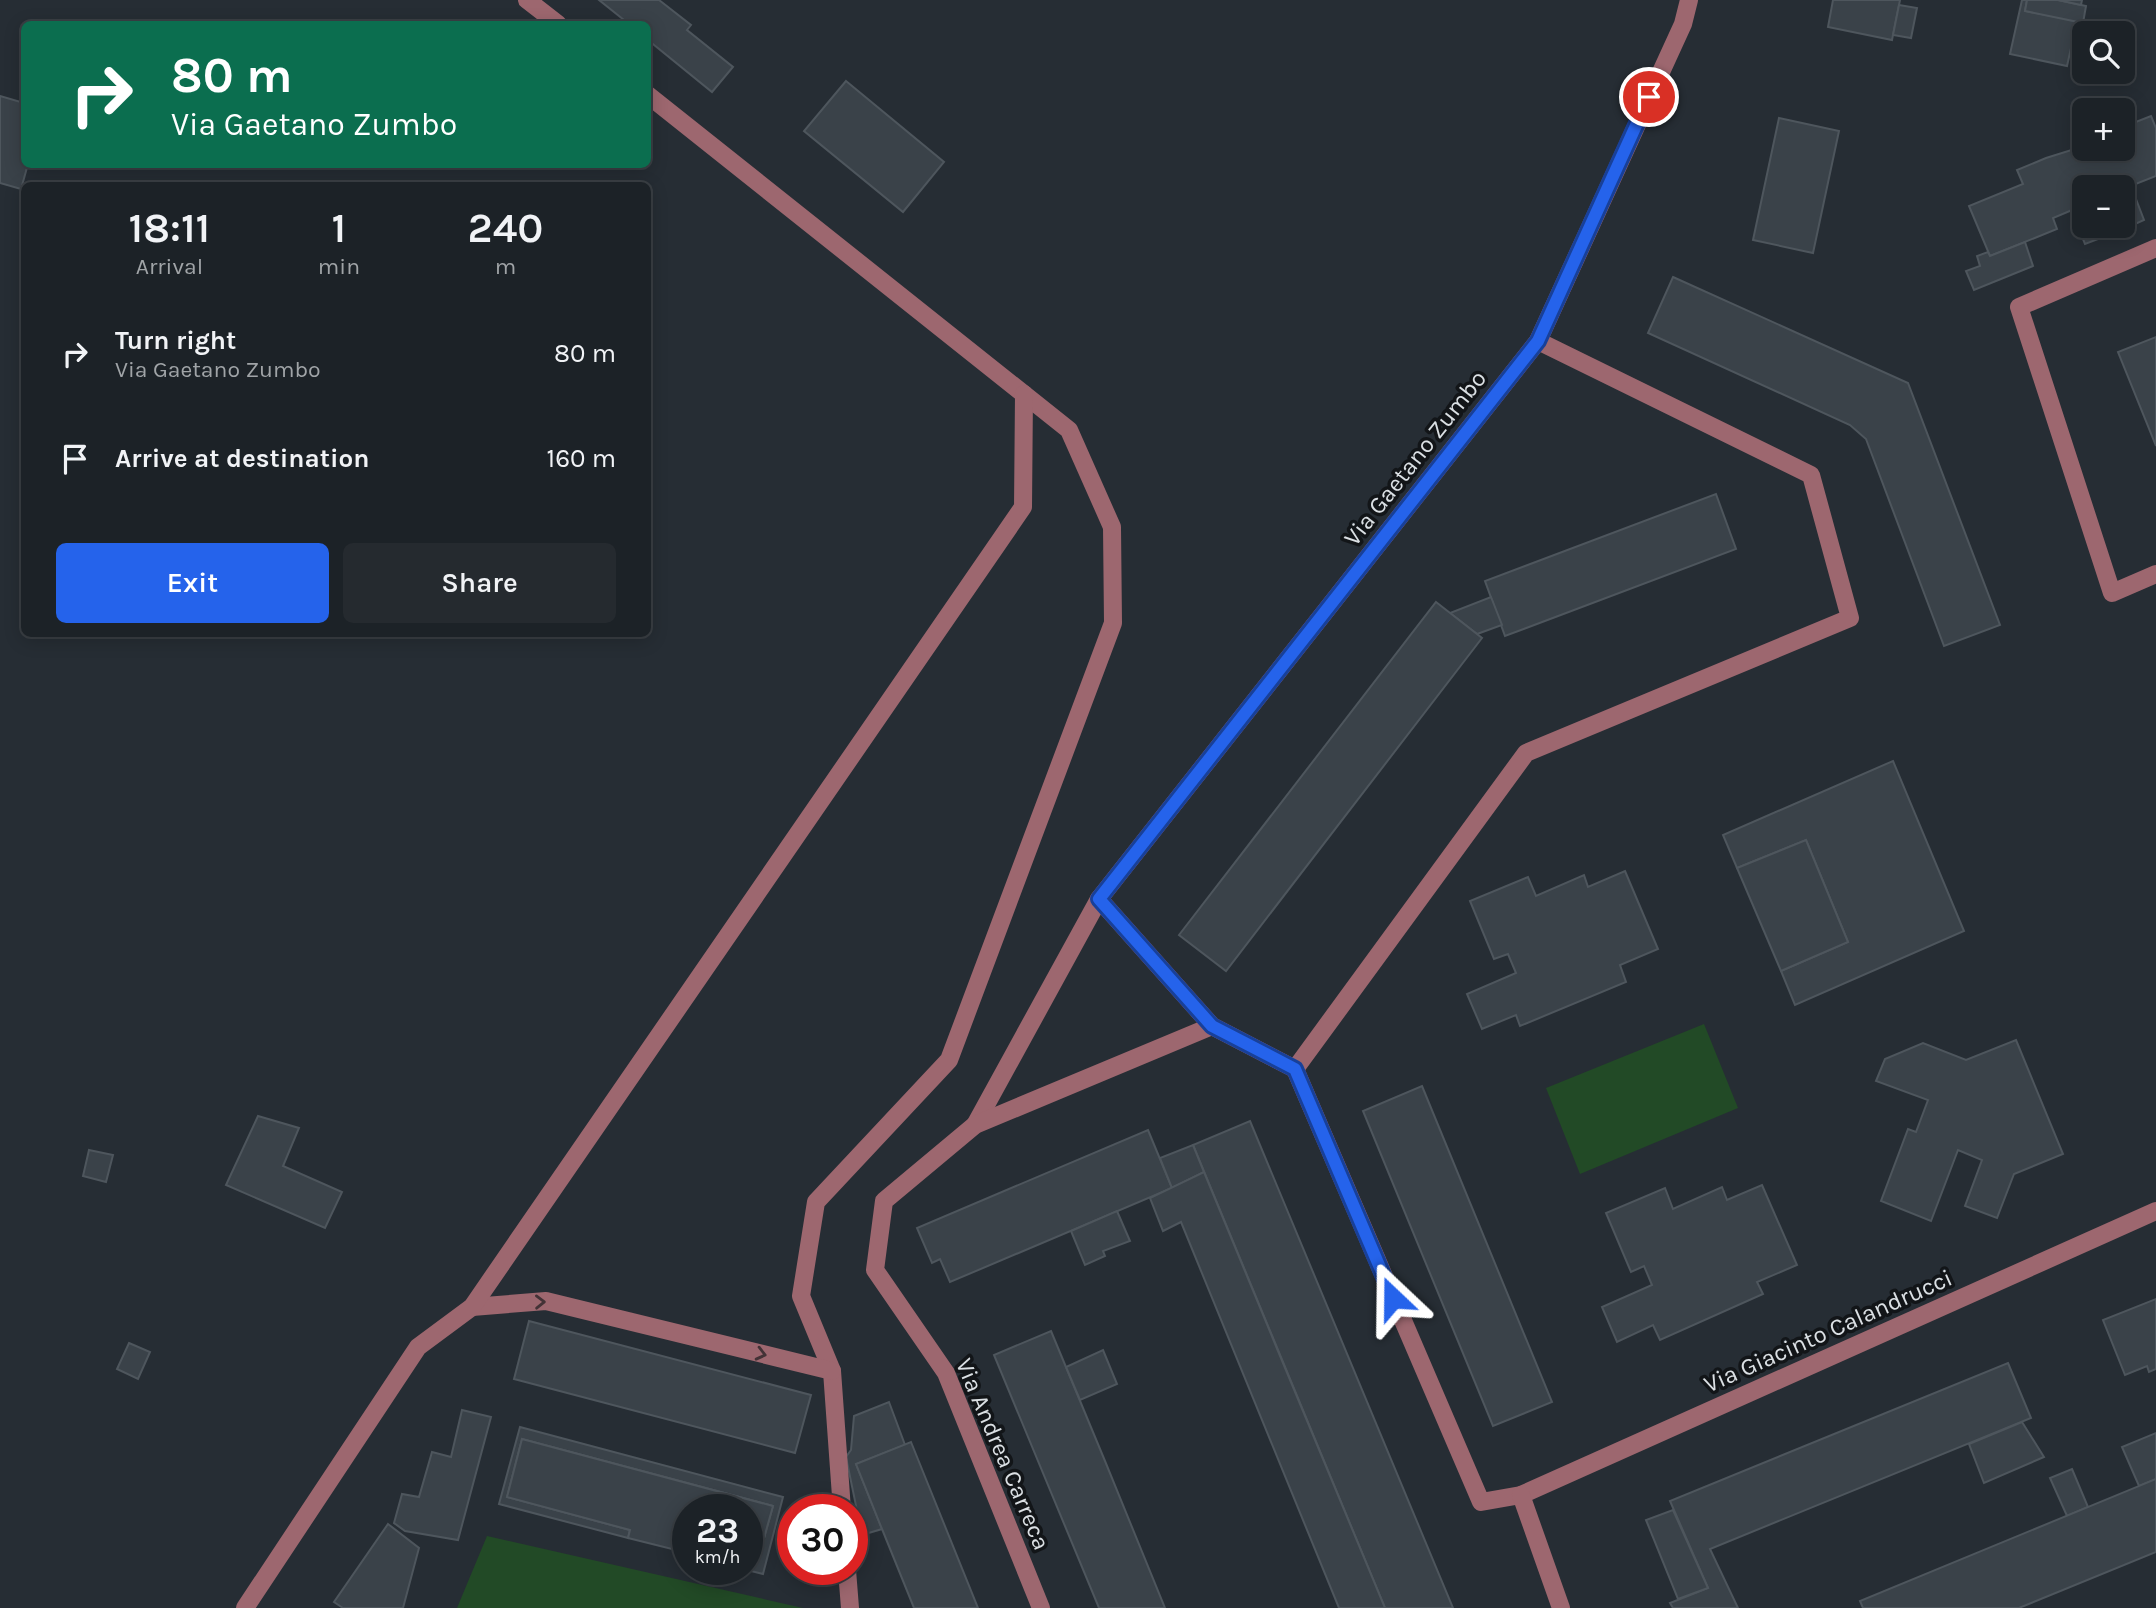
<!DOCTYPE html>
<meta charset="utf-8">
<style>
:root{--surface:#1c2227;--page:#252a2f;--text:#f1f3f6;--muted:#a0a4a7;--line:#3a3f44;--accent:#2563eb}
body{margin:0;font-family:Karla,sans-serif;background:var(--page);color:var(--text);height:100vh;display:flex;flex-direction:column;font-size:26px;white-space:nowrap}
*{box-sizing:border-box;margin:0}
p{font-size:23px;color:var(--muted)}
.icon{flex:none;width:38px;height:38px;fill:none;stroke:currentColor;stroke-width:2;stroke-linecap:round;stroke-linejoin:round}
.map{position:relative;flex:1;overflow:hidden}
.sheet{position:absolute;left:21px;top:182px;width:630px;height:455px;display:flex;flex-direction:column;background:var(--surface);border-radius:10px;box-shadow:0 4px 18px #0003,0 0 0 2px var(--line)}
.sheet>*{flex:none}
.hud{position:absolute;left:21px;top:21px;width:630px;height:147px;border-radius:10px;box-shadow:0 4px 18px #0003,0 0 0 2px var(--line);background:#0b6e4f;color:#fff;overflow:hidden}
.controls{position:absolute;left:2072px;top:21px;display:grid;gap:14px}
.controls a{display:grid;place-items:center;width:63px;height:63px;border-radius:10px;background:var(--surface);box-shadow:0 4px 18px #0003,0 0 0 2px var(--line);font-size:35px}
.speed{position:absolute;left:672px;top:1494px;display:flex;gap:14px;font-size:35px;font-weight:700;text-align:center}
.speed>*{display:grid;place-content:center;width:91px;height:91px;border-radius:50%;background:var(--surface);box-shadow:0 4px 18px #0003,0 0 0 2px var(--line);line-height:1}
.speed small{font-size:18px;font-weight:400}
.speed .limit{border:10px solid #d22;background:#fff;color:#111}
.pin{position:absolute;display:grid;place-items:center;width:60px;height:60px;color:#fff;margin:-30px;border:4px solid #fff;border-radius:50%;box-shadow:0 2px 7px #0007}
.me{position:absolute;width:77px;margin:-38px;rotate:337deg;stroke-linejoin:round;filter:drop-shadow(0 0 5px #0008)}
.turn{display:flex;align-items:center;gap:24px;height:147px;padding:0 35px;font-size:32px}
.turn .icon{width:91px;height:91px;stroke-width:2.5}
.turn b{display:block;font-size:49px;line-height:60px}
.eta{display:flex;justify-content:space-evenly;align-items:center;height:119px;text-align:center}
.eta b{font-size:42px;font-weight:600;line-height:49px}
.primary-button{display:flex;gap:14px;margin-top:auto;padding:14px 35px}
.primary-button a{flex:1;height:80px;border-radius:10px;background:var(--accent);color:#fff;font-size:28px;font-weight:600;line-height:80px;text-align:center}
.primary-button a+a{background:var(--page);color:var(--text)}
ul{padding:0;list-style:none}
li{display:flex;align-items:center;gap:21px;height:105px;padding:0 35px}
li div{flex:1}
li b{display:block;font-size:26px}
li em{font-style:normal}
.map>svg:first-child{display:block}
.green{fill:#224a26}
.building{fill:#3a4249;stroke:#4e565d;stroke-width:2}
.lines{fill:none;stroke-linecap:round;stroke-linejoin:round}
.minor{stroke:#9d676f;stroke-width:18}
.oneway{stroke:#433236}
.route-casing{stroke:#184099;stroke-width:18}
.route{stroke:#2563eb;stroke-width:12}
.labels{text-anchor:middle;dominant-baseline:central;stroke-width:7;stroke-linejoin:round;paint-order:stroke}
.street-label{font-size:24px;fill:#dbe0e4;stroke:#121518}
</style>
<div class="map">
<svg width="2156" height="1608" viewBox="0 0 2156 1608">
<rect width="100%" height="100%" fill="#262d34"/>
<!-- green -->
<g class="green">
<polygon points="1704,1024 1738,1108 1580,1174 1546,1088"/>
<polygon points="487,1536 803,1608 457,1608"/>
</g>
<!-- building -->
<g class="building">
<polygon points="599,0 659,0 691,25 687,30 733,67 712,92 648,40 648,24 629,24"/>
<polygon points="1833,0 1900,0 1892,40 1828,27"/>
<polygon points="2022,0 2027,0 2025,11 2077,21 2067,66 2010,54"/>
<polygon points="2027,0 2058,0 2086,6 2083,23 2025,11"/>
<polygon points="2058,0 2082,0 2081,5"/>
<polygon points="1899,5 1917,8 1911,38 1893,35"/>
<polygon points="846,81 944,162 903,212 804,131"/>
<polygon points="0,96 24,103 24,164 28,164 21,189 0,183"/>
<polygon points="2151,116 2156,128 2156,176 2123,189 2084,187 2084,205 2053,218 2057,229 1990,256 1969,206 2023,184 2017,170 2046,158 2084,146 2084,149 2123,149 2123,127"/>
<polygon points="1779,118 1839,131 1813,253 1753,240"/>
<polygon points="2131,186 2144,220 2122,230 2123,189"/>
<polygon points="2084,205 2084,226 2120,226 2122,230 2085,244 2071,210"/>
<polygon points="2025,242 2033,266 1974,290 1966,271 1980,266 1977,256 1988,252 1990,256"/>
<polygon points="1673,277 1908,383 2000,625 1944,646 1866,439 1850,425 1648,333"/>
<polygon points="2156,337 2156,446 2118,352"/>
<polygon points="1716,494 1736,549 1505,636 1485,581"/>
<polygon points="1491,597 1502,625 1477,634 1450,613"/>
<polygon points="1436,602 1482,638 1226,971 1179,935"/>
<polygon points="1893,761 1964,931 1795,1005 1781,971 1848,942 1806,840 1737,868 1723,835"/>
<polygon points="1806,840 1848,942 1781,971 1737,868"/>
<polygon points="1625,871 1658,949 1620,965 1626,982 1520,1026 1516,1015 1482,1029 1467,994 1516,973 1508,954 1494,959 1470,901 1528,877 1536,896 1584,875 1588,887"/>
<polygon points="2016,1040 2063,1154 2014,1174 1997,1218 1965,1206 1982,1160 1958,1150 1931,1221 1881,1201 1908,1129 1916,1132 1928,1100 1876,1081 1885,1059 1923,1043 1966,1060"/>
<polygon points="1422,1086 1552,1402 1493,1426 1363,1111"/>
<polygon points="258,1116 299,1128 283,1166 342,1192 325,1228 226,1185"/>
<polygon points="1250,1121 1453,1608 1385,1608 1193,1145"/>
<polygon points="1148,1130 1172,1188 950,1282 940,1259 932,1263 917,1228"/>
<polygon points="1193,1145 1204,1172 1172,1188 1160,1158"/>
<polygon points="89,1150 113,1155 106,1182 83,1176"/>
<polygon points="1204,1172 1278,1351 1385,1608 1339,1608 1181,1222 1163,1231 1150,1198"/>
<polygon points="1762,1185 1797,1265 1757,1282 1763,1294 1660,1340 1653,1325 1617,1342 1602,1307 1652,1285 1644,1266 1631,1272 1606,1213 1665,1188 1673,1209 1722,1187 1727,1200"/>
<polygon points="1117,1211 1130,1241 1103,1251 1105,1256 1085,1265 1071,1231"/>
<polygon points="2156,1299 2156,1369 2149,1372 2147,1366 2125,1375 2103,1320"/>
<polygon points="529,1321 811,1395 795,1453 514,1379"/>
<polygon points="1051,1331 1105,1461 1165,1608 1099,1608 994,1355"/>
<polygon points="129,1343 150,1352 138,1379 117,1369"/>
<polygon points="1103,1350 1117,1384 1080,1400 1066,1367"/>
<polygon points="2008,1363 2031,1418 1710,1549 1738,1608 1673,1608 1670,1603 1708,1588 1670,1501"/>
<polygon points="889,1402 905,1445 856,1464 882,1529 862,1535 846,1457 851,1450 854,1416"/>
<polygon points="462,1410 491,1417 458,1540 405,1531 394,1523 402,1494 419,1497 432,1452 451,1457"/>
<polygon points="2022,1422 2044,1457 1984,1483 1969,1444"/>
<polygon points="520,1427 783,1497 763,1574 747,1570 747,1560 757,1563 773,1506 522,1439 507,1497 630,1530 628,1538 499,1504"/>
<polygon points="2156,1433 2156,1479 2139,1486 2122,1447"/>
<polygon points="522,1439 773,1506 757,1563 747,1560 747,1510 688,1510 688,1553 628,1538 630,1530 507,1497"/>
<polygon points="911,1442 978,1608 914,1608 882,1529 856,1464"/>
<polygon points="2072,1469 2088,1507 2067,1516 2050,1478"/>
<polygon points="2156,1479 2156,1552 2019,1608 1863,1608 1860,1601"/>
<polygon points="1673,1510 1708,1588 1678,1599 1646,1520"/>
<polygon points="388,1524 419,1548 403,1608 343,1608 334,1602"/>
</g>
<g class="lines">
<!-- minor -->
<g class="minor">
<polyline points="527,0 558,24"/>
<polyline points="648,95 1069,430 1112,527 1113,623 949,1060 816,1202 801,1296 832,1371 842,1510"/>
<polyline points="2156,248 2019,307 2112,593 2156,574"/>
<polyline points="1538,341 1811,475 1850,618 1526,753 1295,1069 1481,1502 1521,1495 2156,1211"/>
<polyline points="1099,899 1212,1026 1295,1069"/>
<polyline points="975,1125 1099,899 1538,341 1683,24 1689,0"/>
<polyline points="472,1307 546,1301 832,1371"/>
<polyline points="1521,1495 1561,1608"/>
<polyline points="847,1570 850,1608"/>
<polyline points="245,1608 418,1347 472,1307 1023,507 1024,394"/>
<polyline points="1041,1608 946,1373 875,1270 884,1201 975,1125 1212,1026"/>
</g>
</g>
<!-- one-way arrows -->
<defs><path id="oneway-chevron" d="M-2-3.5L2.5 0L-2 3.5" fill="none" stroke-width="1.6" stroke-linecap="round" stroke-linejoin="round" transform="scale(1.75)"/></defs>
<g class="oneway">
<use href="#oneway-chevron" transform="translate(540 1302) rotate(-1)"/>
<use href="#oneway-chevron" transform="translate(761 1354) rotate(14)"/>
</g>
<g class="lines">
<!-- route casing -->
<g class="route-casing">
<polyline id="route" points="1393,1298 1295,1069 1212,1026 1099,899 1538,341 1649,97"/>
</g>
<!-- route -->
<use href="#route" class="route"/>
</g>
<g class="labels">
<!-- street labels -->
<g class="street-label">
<text transform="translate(1415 458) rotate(-52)">Via Gaetano Zumbo</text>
<text transform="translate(1828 1331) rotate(-24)">Via Giacinto Calandrucci</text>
<text transform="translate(1003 1454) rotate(67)">Via Andrea Carreca</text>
</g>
</g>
</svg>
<div class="controls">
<a><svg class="icon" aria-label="search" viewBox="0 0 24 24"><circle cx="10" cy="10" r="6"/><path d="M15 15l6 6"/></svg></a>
<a>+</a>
<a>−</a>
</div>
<div class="speed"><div>23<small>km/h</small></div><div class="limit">30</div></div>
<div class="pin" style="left:1649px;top:97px;background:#d93025"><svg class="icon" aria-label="arrive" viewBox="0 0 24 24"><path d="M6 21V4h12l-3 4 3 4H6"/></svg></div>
<svg class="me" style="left:1393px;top:1298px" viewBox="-20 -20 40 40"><path d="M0-17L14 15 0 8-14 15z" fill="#2563eb" stroke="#fff" stroke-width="4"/></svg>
<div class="hud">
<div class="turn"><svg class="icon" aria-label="right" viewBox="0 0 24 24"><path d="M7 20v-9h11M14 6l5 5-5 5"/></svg><div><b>80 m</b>Via Gaetano Zumbo</div></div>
</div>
<section class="sheet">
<div class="eta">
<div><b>18:11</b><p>Arrival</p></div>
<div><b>1</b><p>min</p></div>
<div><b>240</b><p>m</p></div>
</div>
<ul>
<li><svg class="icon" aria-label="right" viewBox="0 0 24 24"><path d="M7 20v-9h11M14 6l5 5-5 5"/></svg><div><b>Turn right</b><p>Via Gaetano Zumbo</p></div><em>80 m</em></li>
<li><svg class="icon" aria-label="arrive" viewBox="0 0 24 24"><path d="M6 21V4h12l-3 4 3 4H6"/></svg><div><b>Arrive at destination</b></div><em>160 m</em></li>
</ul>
<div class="primary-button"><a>Exit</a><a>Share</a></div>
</section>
</div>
